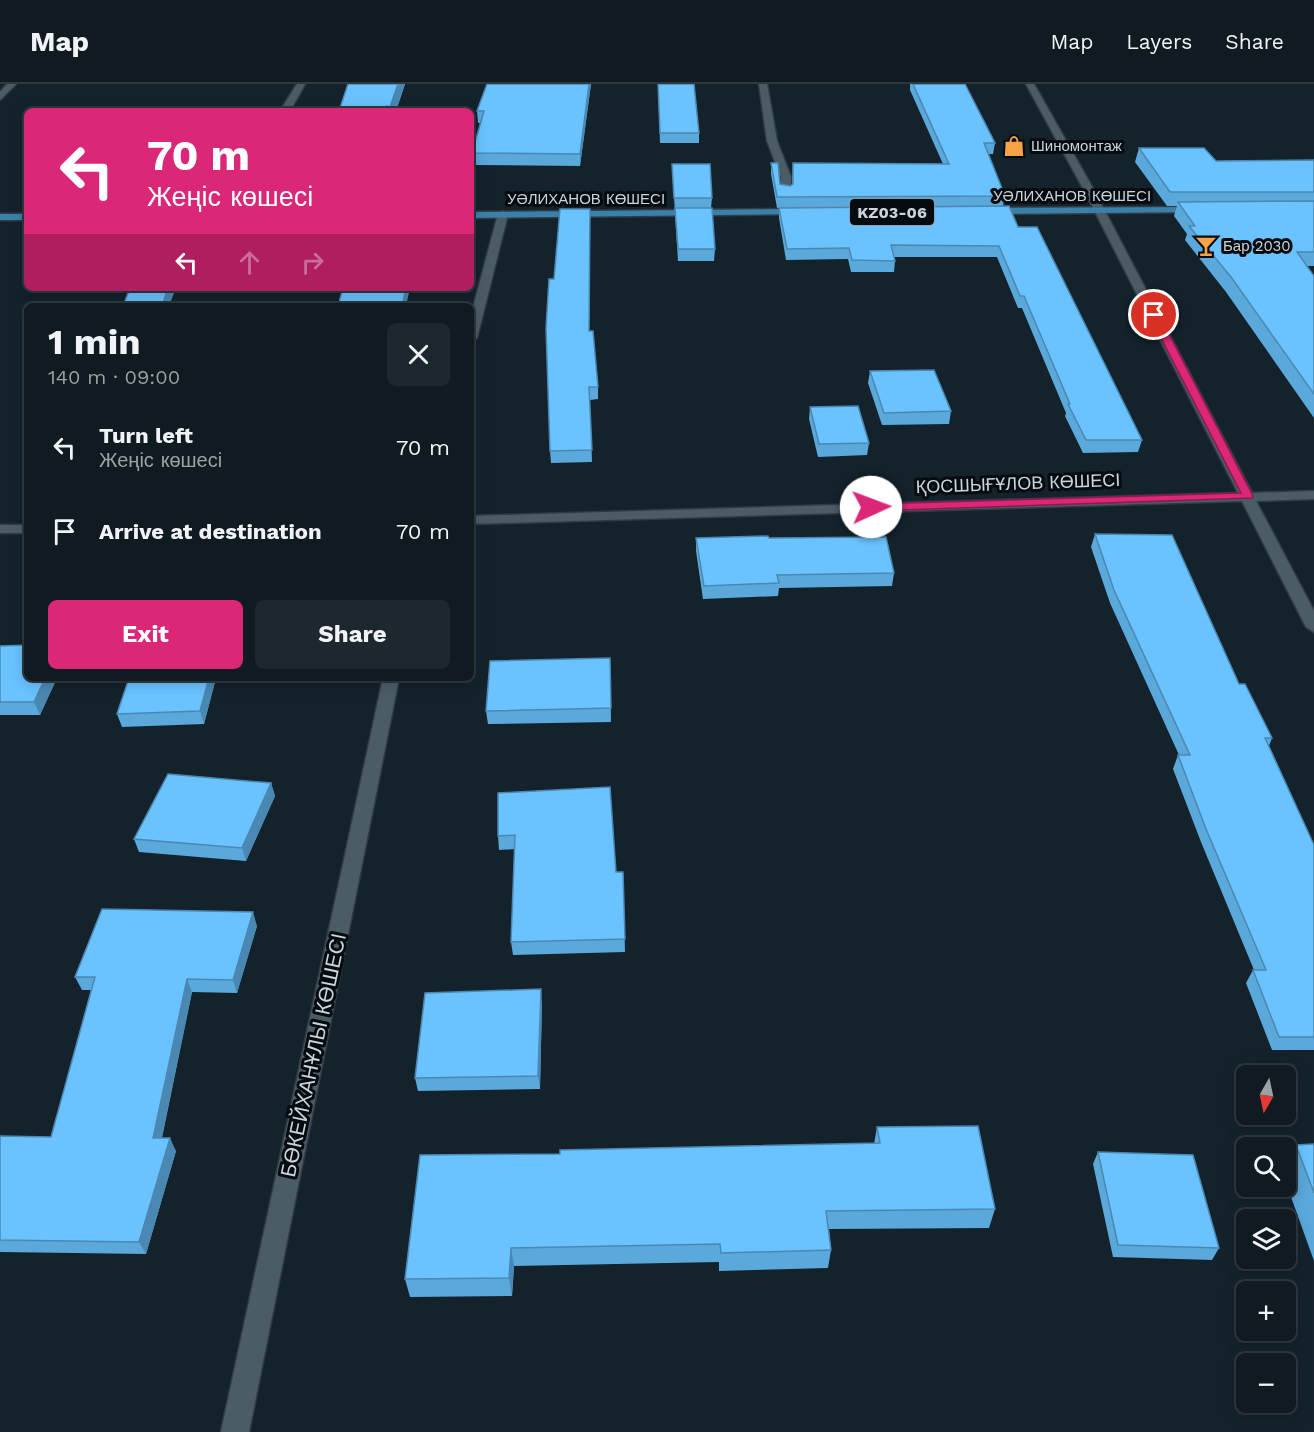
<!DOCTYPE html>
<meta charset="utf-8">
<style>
:root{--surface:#0f1a21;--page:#1d272e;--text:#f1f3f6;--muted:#9ba1a5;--line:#2f383f;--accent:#db2777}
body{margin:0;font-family:"Work Sans",sans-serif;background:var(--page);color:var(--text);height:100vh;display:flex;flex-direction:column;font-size:22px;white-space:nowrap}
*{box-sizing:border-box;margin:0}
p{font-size:20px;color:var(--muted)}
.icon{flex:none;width:33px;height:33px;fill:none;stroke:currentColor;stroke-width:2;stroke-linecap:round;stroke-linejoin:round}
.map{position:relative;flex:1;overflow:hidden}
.panel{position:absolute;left:24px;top:219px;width:450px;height:378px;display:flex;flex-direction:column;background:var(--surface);border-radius:9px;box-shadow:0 3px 15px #0003,0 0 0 2px var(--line)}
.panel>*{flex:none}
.banner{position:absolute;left:24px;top:24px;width:450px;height:183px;border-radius:9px;box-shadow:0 3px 15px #0003,0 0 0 2px var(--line);background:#db2777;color:#fff;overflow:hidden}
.needle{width:39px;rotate:189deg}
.tools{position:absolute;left:1236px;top:981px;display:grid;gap:12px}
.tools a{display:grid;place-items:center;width:60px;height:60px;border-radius:9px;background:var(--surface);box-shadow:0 3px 15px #0003,0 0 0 2px var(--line);font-size:30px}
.pin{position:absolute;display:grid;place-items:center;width:51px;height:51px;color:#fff;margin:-26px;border:3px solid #fff;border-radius:50%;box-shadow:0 2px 6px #0007}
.me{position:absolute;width:66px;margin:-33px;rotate:88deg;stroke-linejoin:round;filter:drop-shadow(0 0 4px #0008)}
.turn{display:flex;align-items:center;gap:21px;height:126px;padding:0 24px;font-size:27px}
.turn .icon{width:78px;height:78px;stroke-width:2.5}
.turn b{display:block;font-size:42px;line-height:51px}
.lanes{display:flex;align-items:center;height:57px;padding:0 24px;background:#0003;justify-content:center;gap:30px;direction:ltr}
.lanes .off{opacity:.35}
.round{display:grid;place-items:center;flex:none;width:63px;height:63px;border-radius:9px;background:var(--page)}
.overview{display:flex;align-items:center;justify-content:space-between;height:102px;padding:0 24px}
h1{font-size:36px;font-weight:700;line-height:45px}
.action{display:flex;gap:12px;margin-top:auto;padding:12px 24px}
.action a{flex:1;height:69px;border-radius:9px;background:var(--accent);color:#fff;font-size:24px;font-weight:700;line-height:69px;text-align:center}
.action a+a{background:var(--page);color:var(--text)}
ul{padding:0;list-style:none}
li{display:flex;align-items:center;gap:18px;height:84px;padding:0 24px}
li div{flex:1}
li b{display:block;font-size:22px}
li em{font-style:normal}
header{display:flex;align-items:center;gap:36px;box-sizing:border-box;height:84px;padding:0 30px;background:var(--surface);border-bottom:2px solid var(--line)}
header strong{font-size:28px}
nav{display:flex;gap:33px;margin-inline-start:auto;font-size:21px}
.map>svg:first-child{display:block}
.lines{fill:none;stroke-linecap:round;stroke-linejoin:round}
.minor-casing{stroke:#323b44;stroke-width:3}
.major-casing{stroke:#323b44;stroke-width:3}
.minor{fill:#4c5c67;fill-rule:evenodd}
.major{fill:#3981ab;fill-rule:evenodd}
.wall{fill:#5ba8db}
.shaded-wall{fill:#4a88b2}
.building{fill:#6ac3ff;stroke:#4a88b2;stroke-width:1.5}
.route{fill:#db2777;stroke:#8e194d;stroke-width:1.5}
.labels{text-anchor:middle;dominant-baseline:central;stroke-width:6;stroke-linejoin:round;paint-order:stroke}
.far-poi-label{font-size:15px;fill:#cbd4db;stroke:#060b0f;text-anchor:start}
.far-street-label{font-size:15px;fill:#cbd4db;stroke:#060b0f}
.shield{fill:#060b0f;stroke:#90989e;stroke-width:1.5}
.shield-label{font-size:16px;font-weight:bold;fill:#cbd4db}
.street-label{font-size:18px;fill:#cbd4db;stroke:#060b0f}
.near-street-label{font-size:21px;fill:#cbd4db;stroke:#060b0f}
</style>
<header>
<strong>Map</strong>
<nav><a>Map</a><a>Layers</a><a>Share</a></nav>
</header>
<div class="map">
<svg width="1314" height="1348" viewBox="0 0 1314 1348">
<rect width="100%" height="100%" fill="#14222c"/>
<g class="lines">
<defs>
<path id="minor" d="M 7,0 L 16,0 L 0,16 L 0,8 Z
M 297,0 L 305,0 L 290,27 L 280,27 Z
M 759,0 L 767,0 L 777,57 L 791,93 L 790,111 L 781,109 L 781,93 L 767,57 Z
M 1026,0 L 1034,0 L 1095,108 L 1252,409 L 1314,407 L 1314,415 L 1256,417 L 1314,527 L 1314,548 L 1306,543 L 1242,417 L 471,440 L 471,432 L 1238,409 L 1085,108 Z
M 503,127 L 508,130 L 477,254 L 471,258 L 471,231 L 498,130 Z
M 0,441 L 27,441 L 27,449 L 0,449 Z
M 383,594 L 399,594 L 249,1348 L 221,1348 Z"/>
<path id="major" d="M 1198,123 L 1203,126 L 1202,128 L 989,130 L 984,127 L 989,124 Z
M 802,125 L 807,128 L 806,130 L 471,134 L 471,128 Z
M 0,130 L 27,130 L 27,136 L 0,136 Z"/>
</defs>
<use href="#minor" class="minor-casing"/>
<use href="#major" class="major-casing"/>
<use href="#minor" class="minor"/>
<use href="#major" class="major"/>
</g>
<path class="wall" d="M 348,0 L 405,0 L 396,27 L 339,27 Z
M 487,0 L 591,0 L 580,82 L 473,81 L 472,69 L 480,39 L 478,39 L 477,27 Z
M 658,0 L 699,49 L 699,59 L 660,59 Z
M 910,0 L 965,0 L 995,59 L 993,70 L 988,70 L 1005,112 L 1003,122 L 1018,143 L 1142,356 L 1138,368 L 1083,369 L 1065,332 L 1066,329 L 1022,224 L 1018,224 L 997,173 L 894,173 L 895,177 L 894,188 L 851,188 L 848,175 L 786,176 L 779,134 L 779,124 L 777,124 L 771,90 L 771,79 L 780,100 L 790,102 L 792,101 L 793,79 L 943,80 L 910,6 Z
M 1139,64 L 1216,77 L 1314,76 L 1314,182 L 1307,182 L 1314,192 L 1314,334 L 1226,208 L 1185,156 L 1187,150 L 1174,132 L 1177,122 L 1167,122 L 1135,78 Z
M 672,80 L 712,114 L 711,124 L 715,165 L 714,177 L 678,177 Z
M 590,125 L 589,247 L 598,303 L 598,315 L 590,316 L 592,378 L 551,379 L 550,367 L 554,195 Z
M 870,287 L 951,327 L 949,340 L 882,341 L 868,299 Z
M 810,323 L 869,359 L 867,371 L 818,373 L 809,335 Z
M 1095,450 L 1239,600 L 1272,654 L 1269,662 L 1314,761 L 1314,966 L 1272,966 L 1246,899 L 1253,886 L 1254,886 L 1201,758 L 1173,685 L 1178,671 L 1179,671 L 1110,519 L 1091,463 Z
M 696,454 L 769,454 L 894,489 L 892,502 L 779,504 L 778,512 L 703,515 L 696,467 Z
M 0,562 L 27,594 L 57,594 L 40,631 L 0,631 Z
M 610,574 L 611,638 L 488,640 L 486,627 Z
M 129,594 L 216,594 L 204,640 L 122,643 L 117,630 Z
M 271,699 L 275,712 L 246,777 L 139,768 L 134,755 Z
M 498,709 L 616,788 L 623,788 L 625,868 L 513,871 L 511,858 L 515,765 L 499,766 L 498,752 Z
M 257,842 L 237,909 L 192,908 L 162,1054 L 176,1067 L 146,1170 L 0,1168 L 0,1052 L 51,1053 L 91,906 L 82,906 L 75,893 Z
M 542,919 L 540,1005 L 418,1007 L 415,994 Z
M 877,1043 L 995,1125 L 989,1144 L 829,1145 L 831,1166 L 828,1184 L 719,1187 L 719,1178 L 514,1182 L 512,1212 L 410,1213 L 405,1195 L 560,1070 L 874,1060 Z
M 1314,1060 L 1314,1177 L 1286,1099 L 1286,1077 L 1296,1061 Z
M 1098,1068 L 1219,1164 L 1212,1176 L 1113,1173 L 1093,1080 Z"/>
<path class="shaded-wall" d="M 398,0 L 405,0 L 396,27 L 391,27 L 390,23 Z
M 589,0 L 591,0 L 580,82 L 580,70 Z
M 168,204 L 176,204 L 169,222 L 162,222 Z
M 406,204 L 410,204 L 406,222 L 402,222 Z
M 45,594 L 57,594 L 40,631 L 34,618 Z
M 209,594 L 216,594 L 204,640 L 200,627 Z
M 271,699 L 275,712 L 246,777 L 242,764 Z
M 253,828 L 257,842 L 237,909 L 233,896 Z
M 187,895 L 192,908 L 159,1067 L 153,1054 Z
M 541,905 L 542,919 L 540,1005 L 538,992 Z
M 170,1054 L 176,1067 L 146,1170 L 139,1158 Z
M 511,1164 L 514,1182 L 512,1212 L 509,1194 Z"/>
<path class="building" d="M 348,0 L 398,0 L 390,23 L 386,22 L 385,27 L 339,27 Z
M 487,0 L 589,0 L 580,70 L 472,69 L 484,27 L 477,27 Z
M 658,0 L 694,0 L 699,49 L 660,49 Z
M 913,0 L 965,0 L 995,59 L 984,59 L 1005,112 L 777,113 L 771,79 L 778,79 L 780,100 L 790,102 L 793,100 L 793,79 L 949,80 Z
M 1139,64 L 1204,64 L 1216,77 L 1314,76 L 1314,108 L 1170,108 Z
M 672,80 L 710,80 L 712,114 L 674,114 Z
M 1314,117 L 1314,168 L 1297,168 L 1314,192 L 1314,310 L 1231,193 L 1189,142 L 1195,142 L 1178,118 Z
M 1009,122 L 1018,143 L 1037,143 L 1142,356 L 1086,356 L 1068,320 L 1070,320 L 1024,212 L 1020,212 L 999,162 L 891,161 L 895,177 L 852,176 L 849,164 L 787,165 L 779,124 Z
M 675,124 L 712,124 L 715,165 L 678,165 Z
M 560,125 L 590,125 L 589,247 L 593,247 L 598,303 L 589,303 L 592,366 L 550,367 L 546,244 L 549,195 L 554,195 Z
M 130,204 L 168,204 L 162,222 L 123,222 Z
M 343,204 L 406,204 L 402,222 L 338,222 Z
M 934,286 L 951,327 L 884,329 L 870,287 Z
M 858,322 L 869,359 L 819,360 L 810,323 Z
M 1095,450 L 1172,451 L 1239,600 L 1245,600 L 1272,654 L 1265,654 L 1314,761 L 1314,953 L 1279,953 L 1253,886 L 1266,886 L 1206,745 L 1178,671 L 1190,671 L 1114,506 Z
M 768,452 L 769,454 L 886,453 L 894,489 L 777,491 L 779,499 L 704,502 L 696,454 Z
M 27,561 L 27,594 L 45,594 L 34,618 L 0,618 L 0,562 Z
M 610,574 L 611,624 L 486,627 L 490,577 Z
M 129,594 L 209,594 L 200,627 L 117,630 Z
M 168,690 L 271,699 L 242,764 L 134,755 Z
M 610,703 L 616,788 L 623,788 L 625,855 L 511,858 L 515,751 L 498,752 L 498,709 Z
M 102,825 L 253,828 L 233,896 L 187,895 L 153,1054 L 170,1054 L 139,1158 L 0,1156 L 0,1052 L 51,1053 L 95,893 L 75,893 Z
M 541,905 L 538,992 L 415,994 L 425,909 Z
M 978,1042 L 995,1125 L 826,1127 L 831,1166 L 721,1169 L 720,1160 L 511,1164 L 509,1194 L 405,1195 L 420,1071 L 560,1070 L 560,1066 L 880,1059 L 877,1043 Z
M 1314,1060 L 1314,1109 L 1296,1061 Z
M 1098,1068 L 1193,1071 L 1219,1164 L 1118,1161 Z"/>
<path class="route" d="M 1151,230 L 1159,231 L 1253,412 L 1252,414 L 871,427 L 866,423 L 871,420 L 1241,409 L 1149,231 Z"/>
<defs>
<symbol id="shop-bare" viewBox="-9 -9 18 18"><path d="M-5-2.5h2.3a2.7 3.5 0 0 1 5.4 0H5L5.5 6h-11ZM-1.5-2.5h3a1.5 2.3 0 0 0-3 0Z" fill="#f7a149" stroke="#060b0f" stroke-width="2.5" paint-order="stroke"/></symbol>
<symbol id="bar-bare" viewBox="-9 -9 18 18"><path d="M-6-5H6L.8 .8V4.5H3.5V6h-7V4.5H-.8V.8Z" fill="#f7a149" stroke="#060b0f" stroke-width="2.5" paint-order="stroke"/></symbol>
</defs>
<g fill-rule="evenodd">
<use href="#shop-bare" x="999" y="47" width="30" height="30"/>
<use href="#bar-bare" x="1191" y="147" width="30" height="30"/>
</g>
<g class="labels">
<g class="far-poi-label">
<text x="1031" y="62">Шиномонтаж</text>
<text x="1223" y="162">Бар 2030</text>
</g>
<g class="far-street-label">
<text x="1072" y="112">УӘЛИХАНОВ КӨШЕСІ</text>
<text x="586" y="115">УӘЛИХАНОВ КӨШЕСІ</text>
</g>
<rect class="shield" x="850" y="115" width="84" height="26" rx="4.5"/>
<g class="shield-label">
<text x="892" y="128">KZ03-06</text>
</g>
<g class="street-label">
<text transform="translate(1018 399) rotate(-2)">ҚОСШЫҒҰЛОВ КӨШЕСІ</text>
</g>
<g class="near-street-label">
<text transform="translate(313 971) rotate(-78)">БӨКЕЙХАНҰЛЫ КӨШЕСІ</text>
</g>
</g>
</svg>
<div class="tools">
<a><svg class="needle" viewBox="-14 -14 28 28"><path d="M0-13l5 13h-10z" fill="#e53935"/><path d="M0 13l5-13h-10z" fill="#9ba1a5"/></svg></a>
<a><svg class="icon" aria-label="search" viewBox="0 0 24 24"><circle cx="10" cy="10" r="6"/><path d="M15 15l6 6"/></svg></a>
<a><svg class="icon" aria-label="layers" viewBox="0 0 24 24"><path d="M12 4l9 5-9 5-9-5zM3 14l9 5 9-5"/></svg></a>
<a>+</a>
<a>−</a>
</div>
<div class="pin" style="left:1154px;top:231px;background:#d93025"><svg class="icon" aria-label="arrive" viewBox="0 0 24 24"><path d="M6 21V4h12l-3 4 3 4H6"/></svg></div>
<svg class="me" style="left:871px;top:423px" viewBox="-20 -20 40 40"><circle r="19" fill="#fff"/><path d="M0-13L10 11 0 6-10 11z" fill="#db2777"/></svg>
<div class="banner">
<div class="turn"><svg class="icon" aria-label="left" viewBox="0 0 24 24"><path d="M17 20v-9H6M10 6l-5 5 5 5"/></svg><div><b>70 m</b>Жеңіс көшесі</div></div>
<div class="lanes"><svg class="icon" aria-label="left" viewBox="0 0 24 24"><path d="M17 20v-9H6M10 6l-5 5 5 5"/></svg><svg class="icon off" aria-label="ahead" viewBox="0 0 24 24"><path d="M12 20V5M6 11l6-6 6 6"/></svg><svg class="icon off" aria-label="right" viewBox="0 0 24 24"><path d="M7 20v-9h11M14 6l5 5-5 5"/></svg></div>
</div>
<section class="panel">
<div class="overview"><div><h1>1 min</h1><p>140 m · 09:00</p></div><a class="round"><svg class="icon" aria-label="close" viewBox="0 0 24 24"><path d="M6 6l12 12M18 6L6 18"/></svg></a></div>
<ul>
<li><svg class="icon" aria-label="left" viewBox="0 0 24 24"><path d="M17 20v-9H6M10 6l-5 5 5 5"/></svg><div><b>Turn left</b><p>Жеңіс көшесі</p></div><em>70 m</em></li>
<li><svg class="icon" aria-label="arrive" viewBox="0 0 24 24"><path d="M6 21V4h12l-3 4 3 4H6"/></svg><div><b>Arrive at destination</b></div><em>70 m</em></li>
</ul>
<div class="action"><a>Exit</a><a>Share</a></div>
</section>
</div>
